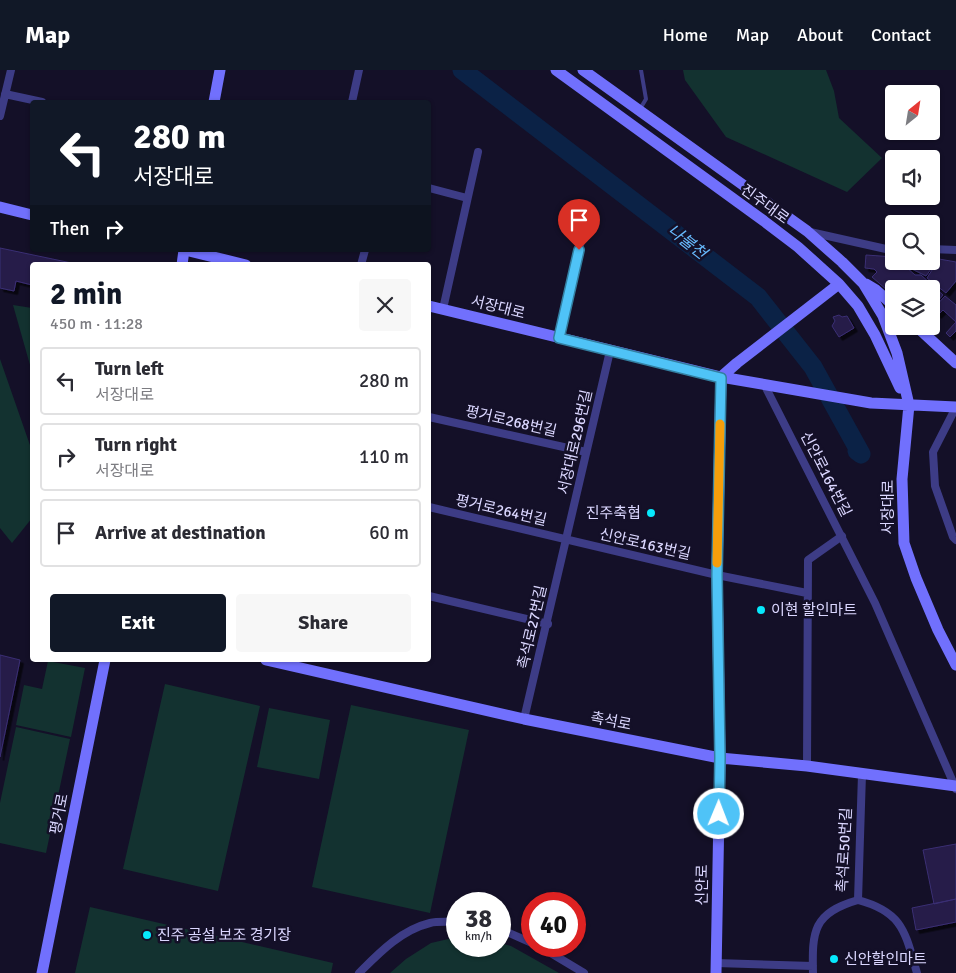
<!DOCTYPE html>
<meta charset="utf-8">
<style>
:root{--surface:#fff;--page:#f7f7f7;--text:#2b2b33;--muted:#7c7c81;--line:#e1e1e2;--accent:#111827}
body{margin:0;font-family:Signika,"Noto Sans KR",sans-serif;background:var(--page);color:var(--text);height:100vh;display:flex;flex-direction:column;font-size:19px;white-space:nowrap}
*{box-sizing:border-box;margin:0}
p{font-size:16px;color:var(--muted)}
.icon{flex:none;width:28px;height:28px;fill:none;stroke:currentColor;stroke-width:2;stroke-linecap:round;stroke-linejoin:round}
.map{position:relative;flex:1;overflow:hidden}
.side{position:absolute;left:30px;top:192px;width:401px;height:400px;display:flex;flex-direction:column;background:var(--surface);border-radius:5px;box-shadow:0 1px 4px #0004}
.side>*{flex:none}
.banner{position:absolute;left:30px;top:30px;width:401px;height:152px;border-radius:5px;box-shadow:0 1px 4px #0004;background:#111827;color:#fff;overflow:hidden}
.needle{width:32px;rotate:30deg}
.tools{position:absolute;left:885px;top:15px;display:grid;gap:10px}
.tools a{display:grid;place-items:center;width:55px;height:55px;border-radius:5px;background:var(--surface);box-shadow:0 1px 4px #0004;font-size:25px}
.speed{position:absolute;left:446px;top:822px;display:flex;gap:10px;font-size:25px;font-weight:700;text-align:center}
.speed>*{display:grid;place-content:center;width:65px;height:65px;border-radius:50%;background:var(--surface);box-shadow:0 1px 4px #0004;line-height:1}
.speed small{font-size:12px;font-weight:400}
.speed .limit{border:8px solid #d22;background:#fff;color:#111}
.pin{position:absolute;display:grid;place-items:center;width:42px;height:42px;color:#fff;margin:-51px -21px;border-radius:50% 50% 50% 0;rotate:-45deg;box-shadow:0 0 5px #0007}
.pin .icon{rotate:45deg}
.me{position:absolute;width:55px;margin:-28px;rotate:1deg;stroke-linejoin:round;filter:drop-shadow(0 0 4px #0008)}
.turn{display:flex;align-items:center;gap:18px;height:105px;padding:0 20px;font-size:22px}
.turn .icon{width:65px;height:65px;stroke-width:2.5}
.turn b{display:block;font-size:35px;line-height:42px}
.then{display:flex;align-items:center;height:48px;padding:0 20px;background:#0003;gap:10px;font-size:19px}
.round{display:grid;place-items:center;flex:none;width:52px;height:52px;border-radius:5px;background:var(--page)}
.head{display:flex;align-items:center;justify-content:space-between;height:85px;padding:0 20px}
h1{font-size:30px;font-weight:800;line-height:38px;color:var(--accent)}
.action{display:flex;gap:10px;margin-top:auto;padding:10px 20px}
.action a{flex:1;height:58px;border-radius:5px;background:var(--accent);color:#fff;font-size:20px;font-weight:800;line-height:58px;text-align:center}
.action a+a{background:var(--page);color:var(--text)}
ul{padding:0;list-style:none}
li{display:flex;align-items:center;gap:15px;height:68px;margin:0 10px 8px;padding:0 10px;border:2px solid var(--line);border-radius:5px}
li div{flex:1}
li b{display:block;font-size:19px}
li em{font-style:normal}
header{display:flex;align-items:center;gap:30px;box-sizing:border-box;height:70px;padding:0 25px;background:var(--accent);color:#fff}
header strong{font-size:24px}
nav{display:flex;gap:28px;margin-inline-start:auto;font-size:18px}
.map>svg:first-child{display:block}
.green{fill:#133230}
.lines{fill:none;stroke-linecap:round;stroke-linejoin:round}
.river{stroke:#0b2246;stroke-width:19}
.building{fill:#251c49;stroke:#3b2f74;filter:url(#shadow)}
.lane{stroke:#3d3c86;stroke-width:4}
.street{stroke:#3d3c86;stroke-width:8}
.secondary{stroke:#7170fd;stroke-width:11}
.route-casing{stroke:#337fa1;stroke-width:12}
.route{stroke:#4fc3f7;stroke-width:9}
.slow{stroke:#f59e0b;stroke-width:9}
.poi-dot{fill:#06e8fc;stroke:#141028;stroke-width:2}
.labels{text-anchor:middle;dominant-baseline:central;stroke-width:5;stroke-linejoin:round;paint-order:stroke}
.street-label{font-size:15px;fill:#dbd7ff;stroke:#141028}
.poi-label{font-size:15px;fill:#dbd7ff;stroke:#141028;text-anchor:start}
.water-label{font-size:16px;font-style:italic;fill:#67bafd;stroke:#141028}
</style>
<header>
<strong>Map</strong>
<nav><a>Home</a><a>Map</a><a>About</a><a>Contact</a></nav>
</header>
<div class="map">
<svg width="956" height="903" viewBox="0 0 956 903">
<defs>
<filter id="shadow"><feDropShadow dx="3.5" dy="3.5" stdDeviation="0" flood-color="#0009"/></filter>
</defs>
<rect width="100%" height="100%" fill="#141028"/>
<path class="green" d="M 683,0 L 826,0 L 834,21 L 839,48 L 882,88 L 847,122 L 726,67 L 685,10 Z
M 13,235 L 32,238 L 32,302 Z
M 0,289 L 32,381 L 32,448 L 12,473 L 0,458 Z
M 48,591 L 85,598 L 71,667 L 16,655 L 24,615 L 42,619 Z
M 165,614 L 260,636 L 218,821 L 123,799 Z
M 351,635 L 469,660 L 430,843 L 312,817 Z
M 269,638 L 330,650 L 319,709 L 257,697 Z
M 16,657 L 70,669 L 46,783 L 0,773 L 0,733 Z
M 90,837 L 333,893 L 331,903 L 75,903 Z
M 457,867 L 458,876 L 500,876 L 500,873 L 511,876 L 559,903 L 390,903 L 406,889 L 431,873 Z"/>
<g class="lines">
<path class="river" d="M 462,0 L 758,227 L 813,297 L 861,384 L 857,381"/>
</g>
<path class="building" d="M 0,178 L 81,195 L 32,195 L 32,215 L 16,211 L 14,221 L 0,218 Z
M 866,185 L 894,187 L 894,191 L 906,191 L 906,197 L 915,205 L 921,205 L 943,225 L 931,239 L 931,219 L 894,219 L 894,226 L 872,207 L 877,202 L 874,199 L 865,198 Z
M 931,189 L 936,192 L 926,206 L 908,197 L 912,191 L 931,191 Z
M 939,189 L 956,192 L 956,211 L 946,223 L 927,208 Z
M 945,226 L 956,235 L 956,261 L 950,267 L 946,263 L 956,252 L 943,240 L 938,245 L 932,240 Z
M 839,245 L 842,247 L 847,246 L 854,258 L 839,267 L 832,256 L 835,251 L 833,247 Z
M 0,585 L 20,590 L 0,687 Z
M 956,774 L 956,829 L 934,834 L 923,780 Z
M 956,829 L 956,852 L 916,860 L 912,838 Z"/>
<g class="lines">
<path class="lane" d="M 640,39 L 646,29 L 641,0"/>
<path class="street" d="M 5,24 L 42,32
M 352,32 L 359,0
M 0,46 L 11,0
M 429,118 L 467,128
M 810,162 L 886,179 L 894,179
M 931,179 L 956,180
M 361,195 L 365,180
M 443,239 L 478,82
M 559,268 L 583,162
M 765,316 L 875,533 L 956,719
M 956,337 L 933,382 L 935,416 L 953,467 L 956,470
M 429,347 L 586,382
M 429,437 L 717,505 L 807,523
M 429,526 L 548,554
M 524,649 L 610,281
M 807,696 L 808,490 L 842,466
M 858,830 L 862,704
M 858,830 C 903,842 905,862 917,903
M 500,859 L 532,873
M 539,876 L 584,903
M 716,893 L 813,896
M 359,903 C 379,883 401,860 430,853 C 438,851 449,852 458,852
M 813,903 C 812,861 813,843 858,830"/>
<path class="secondary" d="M 556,0 L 764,151 L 798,177 L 839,214 L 858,236 L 875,265 L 900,318
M 583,0 L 807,161 L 842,192 L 863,213 L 883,246 L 897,283 L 909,335 L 902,409 L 904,473 L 916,508 L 938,560 L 956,595
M 214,32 L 220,0
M 0,137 L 32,145
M 185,180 L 246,195
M 182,195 L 184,180
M 866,214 L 876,220 L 894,236
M 429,236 L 721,307 L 871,333 L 956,337
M 916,256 L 956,293
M 266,590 L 524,649 L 720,688 L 807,696 L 956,716
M 42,903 L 105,590
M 716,903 L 720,688 L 717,505 L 721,307 L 737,293 L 839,214"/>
</g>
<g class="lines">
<defs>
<path id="route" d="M 579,180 L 559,268 L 721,308 L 717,505 L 720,688 L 719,744"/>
</defs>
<use href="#route" class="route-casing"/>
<use href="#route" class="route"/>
<path class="slow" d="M 717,493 L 720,354"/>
</g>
<g class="poi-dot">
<circle cx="651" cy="443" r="5"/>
<circle cx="761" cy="540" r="5"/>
<circle cx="147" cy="865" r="5"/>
<circle cx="834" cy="889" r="5"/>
</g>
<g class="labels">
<g class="street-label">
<text transform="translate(765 134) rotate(36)">진주대로</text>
<text transform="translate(498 237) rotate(14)">서장대로</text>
<text transform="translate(511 351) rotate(13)">평거로268번길</text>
<text transform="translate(575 372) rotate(-77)">서장대로296번길</text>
<text transform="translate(826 404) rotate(63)">신안로164번길</text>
<text transform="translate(888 437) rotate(-90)">서장대로</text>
<text transform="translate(501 440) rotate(13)">평거로264번길</text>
<text transform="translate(645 474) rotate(13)">신안로163번길</text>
<text transform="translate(532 557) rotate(-77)">촉석로27번길</text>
<text transform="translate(611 651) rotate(11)">촉석로</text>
<text transform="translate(59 744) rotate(-79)">평거로</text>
<text transform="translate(844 780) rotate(-87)">촉석로50번길</text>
<text transform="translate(702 815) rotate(-89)">신안로</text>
</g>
<g class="poi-label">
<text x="641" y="443" text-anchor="end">진주축협</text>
<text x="771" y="540">이현 할인마트</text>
<text x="157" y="865">진주 공설 보조 경기장</text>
<text x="844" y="889">신안할인마트</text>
</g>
<g class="water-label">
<text transform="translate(687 172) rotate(38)">나불천</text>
</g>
</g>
</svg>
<div class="tools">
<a><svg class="needle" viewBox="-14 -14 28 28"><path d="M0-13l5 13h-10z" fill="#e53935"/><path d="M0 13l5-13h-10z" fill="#7c7c81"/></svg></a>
<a><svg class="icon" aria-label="sound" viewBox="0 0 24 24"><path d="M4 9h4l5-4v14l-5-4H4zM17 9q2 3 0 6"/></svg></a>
<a><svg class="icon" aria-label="search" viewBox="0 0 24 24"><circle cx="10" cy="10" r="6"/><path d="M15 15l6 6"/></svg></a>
<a><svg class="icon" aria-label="layers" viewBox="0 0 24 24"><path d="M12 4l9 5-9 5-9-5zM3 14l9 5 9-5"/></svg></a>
</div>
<div class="speed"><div>38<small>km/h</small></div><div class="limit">40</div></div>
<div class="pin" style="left:579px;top:180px;background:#d93025"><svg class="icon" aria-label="arrive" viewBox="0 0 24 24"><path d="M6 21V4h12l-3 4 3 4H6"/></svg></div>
<svg class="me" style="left:719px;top:744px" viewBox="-20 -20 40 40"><circle r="17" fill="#4fc3f7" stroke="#fff" stroke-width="3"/><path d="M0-11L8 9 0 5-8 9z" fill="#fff"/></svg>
<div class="banner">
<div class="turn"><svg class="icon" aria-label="left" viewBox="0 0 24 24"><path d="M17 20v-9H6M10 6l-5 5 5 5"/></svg><div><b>280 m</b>서장대로</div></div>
<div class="then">Then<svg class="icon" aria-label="right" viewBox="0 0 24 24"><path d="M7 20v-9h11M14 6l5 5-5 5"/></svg></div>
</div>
<section class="side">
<div class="head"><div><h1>2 min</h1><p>450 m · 11:28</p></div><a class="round"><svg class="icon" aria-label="close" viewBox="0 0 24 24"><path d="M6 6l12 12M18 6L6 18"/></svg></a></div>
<ul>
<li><svg class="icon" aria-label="left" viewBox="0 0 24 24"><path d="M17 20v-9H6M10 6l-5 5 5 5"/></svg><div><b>Turn left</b><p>서장대로</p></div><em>280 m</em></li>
<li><svg class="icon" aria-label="right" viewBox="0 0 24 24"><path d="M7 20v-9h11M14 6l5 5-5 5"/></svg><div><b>Turn right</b><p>서장대로</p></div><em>110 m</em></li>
<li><svg class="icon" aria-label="arrive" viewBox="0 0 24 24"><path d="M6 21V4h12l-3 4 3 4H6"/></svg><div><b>Arrive at destination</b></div><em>60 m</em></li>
</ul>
<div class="action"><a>Exit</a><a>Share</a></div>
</section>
</div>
